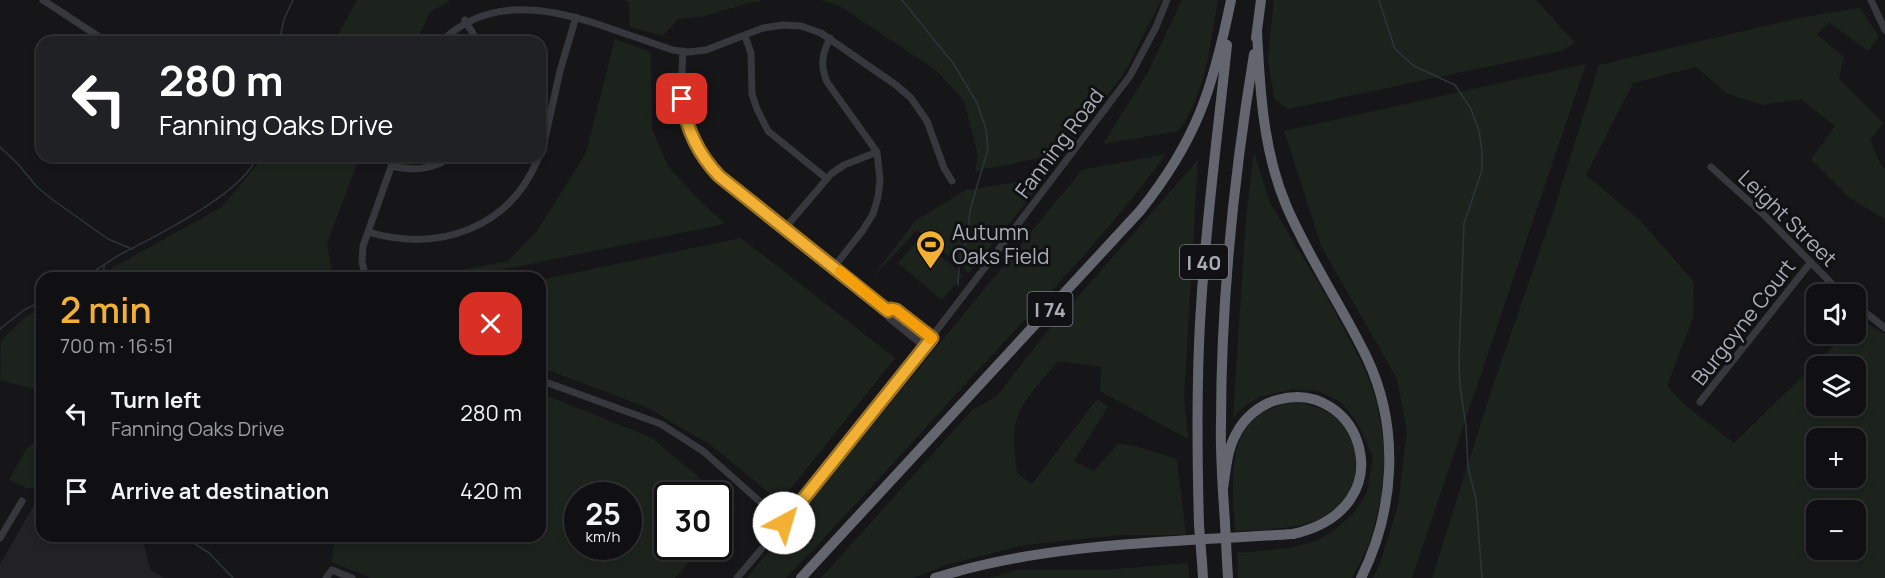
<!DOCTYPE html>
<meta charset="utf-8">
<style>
:root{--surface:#101012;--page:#19191b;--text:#f1f3f6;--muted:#9c9d9f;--line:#303032;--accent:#f2b134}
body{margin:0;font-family:Manrope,sans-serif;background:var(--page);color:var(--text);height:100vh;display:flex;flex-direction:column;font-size:22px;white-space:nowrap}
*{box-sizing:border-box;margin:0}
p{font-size:20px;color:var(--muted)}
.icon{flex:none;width:33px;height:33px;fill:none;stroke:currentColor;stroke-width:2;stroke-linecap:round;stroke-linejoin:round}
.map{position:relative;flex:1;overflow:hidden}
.drawer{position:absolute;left:36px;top:272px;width:510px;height:270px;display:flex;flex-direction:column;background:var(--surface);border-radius:18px;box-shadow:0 3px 9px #0003,0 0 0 2px var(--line)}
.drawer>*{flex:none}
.top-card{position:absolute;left:36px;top:36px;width:510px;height:126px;border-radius:18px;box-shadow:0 3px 9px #0003,0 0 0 2px var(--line);background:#202124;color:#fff;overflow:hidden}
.fabs{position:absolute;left:1806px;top:284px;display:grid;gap:12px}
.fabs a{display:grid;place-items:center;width:60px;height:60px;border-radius:12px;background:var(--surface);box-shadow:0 3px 9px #0003,0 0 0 2px var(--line);font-size:30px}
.speed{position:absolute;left:564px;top:482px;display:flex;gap:12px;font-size:30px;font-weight:700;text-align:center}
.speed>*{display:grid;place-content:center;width:78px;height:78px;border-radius:50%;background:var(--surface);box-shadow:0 3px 9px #0003,0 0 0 2px var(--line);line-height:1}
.speed small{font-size:15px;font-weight:400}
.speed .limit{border:3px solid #111;border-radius:9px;background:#fff;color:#111}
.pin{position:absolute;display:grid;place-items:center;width:51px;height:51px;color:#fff;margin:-26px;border-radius:12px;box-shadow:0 3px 9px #0006}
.me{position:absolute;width:66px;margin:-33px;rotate:39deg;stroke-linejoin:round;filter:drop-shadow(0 0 4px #0008)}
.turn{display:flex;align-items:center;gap:21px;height:126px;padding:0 24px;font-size:27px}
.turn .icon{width:78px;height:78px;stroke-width:2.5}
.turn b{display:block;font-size:42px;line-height:51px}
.round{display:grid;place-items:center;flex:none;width:63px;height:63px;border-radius:18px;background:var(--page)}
.headline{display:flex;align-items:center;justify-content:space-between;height:102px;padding:0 24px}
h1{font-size:36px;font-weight:600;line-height:45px;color:var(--accent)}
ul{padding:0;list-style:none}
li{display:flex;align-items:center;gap:18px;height:78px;padding:0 24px}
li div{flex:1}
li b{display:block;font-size:22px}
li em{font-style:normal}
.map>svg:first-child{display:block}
.built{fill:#222225}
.green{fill:#1c231d;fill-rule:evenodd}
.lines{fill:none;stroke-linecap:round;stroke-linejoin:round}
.stream{stroke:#2c353c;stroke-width:1.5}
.minor{stroke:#37383d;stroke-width:7}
.highway{stroke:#63666e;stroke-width:10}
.highway-bridge{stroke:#63666e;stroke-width:10}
.route-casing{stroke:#9d7322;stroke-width:15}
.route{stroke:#f2b134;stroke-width:10}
.slow{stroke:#f59e0b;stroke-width:10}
.labels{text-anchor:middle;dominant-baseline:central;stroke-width:6;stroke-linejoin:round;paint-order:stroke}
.shield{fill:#111113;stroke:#7b7e86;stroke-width:1.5}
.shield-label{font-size:20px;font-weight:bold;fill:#a8adb8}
.street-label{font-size:21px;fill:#a8adb8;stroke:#111113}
.poi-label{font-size:21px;fill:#a8adb8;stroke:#111113;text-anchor:start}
</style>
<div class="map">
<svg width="1885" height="578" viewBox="0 0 1885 578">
<rect width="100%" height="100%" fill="#161618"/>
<path class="built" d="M 41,493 L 42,536 L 142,536 L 150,569 L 164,578 L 0,578 L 0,564 Z"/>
<path class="green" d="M 357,0 L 451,0 L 430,12 L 416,42 L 334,42 Z
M 622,0 L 766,0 L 748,3 L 706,16 L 678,19 L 663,36 L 630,27 L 629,2 Z
M 819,0 L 1161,0 L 1126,70 L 1065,153 L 975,171 L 978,156 L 964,101 L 936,70 L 840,6 Z
M 1182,0 L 1218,0 C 1209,49 1207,89 1179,131 L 1103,144 L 1148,72 Z
M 1274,0 L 1536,0 L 1575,43 L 1561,51 L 1288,109 L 1274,98 L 1268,59 Z
M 1860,8 L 1879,37 L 1868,51 L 1829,22 L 1817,34 L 1844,57 L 1839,79 L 1883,123 L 1870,140 L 1882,167 L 1885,169 L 1885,219 L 1850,198 L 1811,159 L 1835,126 L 1801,99 L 1763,105 L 1728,94 L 1696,67 L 1633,83 L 1586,175 L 1640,220 L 1694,282 L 1693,318 L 1667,386 L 1686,406 L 1734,443 L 1847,333 L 1856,333 L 1856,325 L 1861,320 L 1885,335 L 1885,578 L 1432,578 L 1492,388 L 1553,213 L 1599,65 L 1804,17 ZM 1816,366 L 1856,366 L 1856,405 L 1816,405 ZM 1816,438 L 1856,438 L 1856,477 L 1816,477 ZM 1816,510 L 1856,510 L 1856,549 L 1816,549 Z
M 615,39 L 651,52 L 652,129 L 668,166 L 695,196 L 725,224 L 466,277 L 427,277 L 508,261 L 537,231 L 586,153 Z
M 1586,64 L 1412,578 L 1373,578 L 1379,566 L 1398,506 L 1407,431 L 1397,379 L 1322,248 L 1284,131 Z
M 1254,152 L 1270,203 L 1327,297 L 1365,369 L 1377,402 L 1385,451 L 1381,500 L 1369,545 L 1352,578 L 1238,578 L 1237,553 L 1289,548 L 1317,541 L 1334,530 L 1353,514 L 1367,492 L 1373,457 L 1357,422 L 1341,402 L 1318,391 L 1293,389 L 1259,397 L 1245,406 L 1233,418 L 1246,219 Z
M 1166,154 C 1114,226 1053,289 993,354 C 924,429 856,505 786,578 L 747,578 L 1082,170 Z
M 264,156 L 360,156 L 327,243 L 333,277 L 96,277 L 222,207 Z
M 1198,160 L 1184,396 L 1188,439 L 1100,391 L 1101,367 L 1058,361 C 1045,377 1029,393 1020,411 C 1011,427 1015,455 1017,473 L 1032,484 L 1097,399 L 1108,407 L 1074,461 L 1094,471 L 1118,444 L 1135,446 L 1177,459 L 1186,535 L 1121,535 L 1024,545 L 949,564 L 913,578 L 821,578 L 972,410 L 997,396 L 1046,333 Z
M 1046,178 L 969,273 L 917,230 L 871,279 L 915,221 L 966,190 Z
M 741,238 L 895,358 L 780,502 L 711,445 L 646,407 L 540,367 L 540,280 Z
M 919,239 L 963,275 L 942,300 L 898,263 Z
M 42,308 L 42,391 L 0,380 L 1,341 L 25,317 Z
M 540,393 L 652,438 L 736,508 L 719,528 L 718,495 L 668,495 L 668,546 L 703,546 L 675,578 L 371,578 L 332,562 L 335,536 L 540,536 ZM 578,495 L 628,495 L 628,546 L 578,546 Z
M 1297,402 C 1314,406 1330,410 1342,424 C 1366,449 1358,494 1330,514 C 1306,530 1264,529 1235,531 C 1233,492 1224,426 1270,409 C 1278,405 1288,404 1297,402 Z
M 42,436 L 42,489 L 27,488 L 9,480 L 26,449 Z
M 1188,563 L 1189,578 L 989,578 L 1015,570 L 1104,570 Z"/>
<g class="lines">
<path class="stream" d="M 902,0 L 953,63 L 977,103 L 986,129 L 988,149 L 970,210 L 968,233 L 959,265 L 958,285
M 1379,0 L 1395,49 L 1414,66 L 1455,85 L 1471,109 L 1479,131 L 1482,151 L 1482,170 L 1464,223 L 1459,361 L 1460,386 L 1466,426 L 1468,467 L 1476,499 L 1482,578
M 279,42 L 284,19 L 293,0
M 0,147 L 18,164 L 37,187 L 53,200 L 108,239 L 132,249
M 104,266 L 104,278
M 83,278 C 97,270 110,260 123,253 C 158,235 245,192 257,156
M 0,329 L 24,310 L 42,301
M 183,536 L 209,553 L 233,578"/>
<path class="minor" d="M 43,0 L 107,42
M 1871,0 L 1885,30
M 465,20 L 478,42
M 745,36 L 751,53 L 752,94 L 757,109 L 768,131 L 826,178
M 830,38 C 822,54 820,65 827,82 L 877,152 L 880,180 L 878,197 L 873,214 L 863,230 L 834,267
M 441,42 C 483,0 538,5 594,23 C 620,32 647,41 673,50 L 688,52 L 706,50 L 763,28 L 783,25 L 801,26 L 821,33 L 896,85 L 911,98 L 927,121 L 944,168 L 952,181
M 683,51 C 679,105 685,144 726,182 L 888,311 L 889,318 L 925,347
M 540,153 L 544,143 L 560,71 L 576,17
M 391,166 C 414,171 433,170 453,156
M 1711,167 L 1763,214 L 1842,294
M 785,228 L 831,174 L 844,165 L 877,152
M 368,232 C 440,253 511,228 539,156
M 366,278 L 362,262 L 363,246 L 395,156
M 1856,305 L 1885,328
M 888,311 L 891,309 L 896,310 L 932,338
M 540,380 L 661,424 L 703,451 L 784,523
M 1700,402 L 1811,262
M 0,538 L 22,501
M 326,578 L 332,570 L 352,578
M 737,578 C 875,416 1002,245 1130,76 L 1156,27 L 1167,0"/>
<path class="highway" d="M 1257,31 C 1260,91 1263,150 1286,205 C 1309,259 1342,306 1367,358 C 1400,428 1395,510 1361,578
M 1256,38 L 1261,0
M 1225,523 C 1223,490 1220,456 1221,423 C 1221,300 1234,175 1254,54
M 1199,525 C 1197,453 1196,380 1201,307 C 1206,220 1218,132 1227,45
M 1227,561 L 1228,578
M 1202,562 L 1203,578
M 801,578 L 1140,211 C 1197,140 1213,88 1231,0
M 935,578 C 1046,542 1177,542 1293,534 C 1408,508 1360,376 1277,400 C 1259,405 1244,418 1236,434 C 1227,450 1226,470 1223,488"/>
<path class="highway-bridge" d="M 1225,523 L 1227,561
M 1199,525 L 1202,562"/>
</g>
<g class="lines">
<defs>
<path id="route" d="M 682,99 C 686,128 698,154 719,176 L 888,311 L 891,309 L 896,310 L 932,338 L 784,523"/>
</defs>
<use href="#route" class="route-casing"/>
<use href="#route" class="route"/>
<path class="slow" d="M 840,271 L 888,311 L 891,309 L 896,310 L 932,338 L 930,339"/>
</g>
<defs>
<symbol id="stadium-pin" viewBox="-11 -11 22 30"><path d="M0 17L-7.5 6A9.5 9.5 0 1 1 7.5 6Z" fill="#f2b134" stroke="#111113"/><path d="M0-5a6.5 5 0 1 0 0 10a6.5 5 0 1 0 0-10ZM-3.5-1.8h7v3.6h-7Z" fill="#111"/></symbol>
</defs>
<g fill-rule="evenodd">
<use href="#stadium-pin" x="914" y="228" width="33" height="45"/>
</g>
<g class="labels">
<g class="shield">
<rect x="1180" y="245" width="48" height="34" rx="4.5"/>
<rect x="1027.5" y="292" width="45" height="34" rx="4.5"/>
</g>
<g class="shield-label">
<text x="1204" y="262">I 40</text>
<text x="1050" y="309">I 74</text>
</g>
<g class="street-label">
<text transform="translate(1059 143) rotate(-53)">Fanning Road</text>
<text transform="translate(1788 218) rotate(44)">Leight Street</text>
<text transform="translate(1743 322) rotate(-52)">Burgoyne Court</text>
</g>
<g class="poi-label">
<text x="952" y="232">Autumn<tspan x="952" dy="24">Oaks Field</tspan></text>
</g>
</g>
</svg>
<div class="fabs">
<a><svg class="icon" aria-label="sound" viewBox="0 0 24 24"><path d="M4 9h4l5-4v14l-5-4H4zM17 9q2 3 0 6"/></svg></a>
<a><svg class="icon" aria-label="layers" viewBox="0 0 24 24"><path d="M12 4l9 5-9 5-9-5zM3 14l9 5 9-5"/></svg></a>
<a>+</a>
<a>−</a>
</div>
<div class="speed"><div>25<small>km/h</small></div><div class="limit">30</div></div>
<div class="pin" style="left:682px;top:99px;background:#d93025"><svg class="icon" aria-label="arrive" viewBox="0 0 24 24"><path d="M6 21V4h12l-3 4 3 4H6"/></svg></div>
<svg class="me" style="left:784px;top:523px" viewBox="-20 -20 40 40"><circle r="19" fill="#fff"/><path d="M0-13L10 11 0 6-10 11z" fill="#f2b134"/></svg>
<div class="top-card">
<div class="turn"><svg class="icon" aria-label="left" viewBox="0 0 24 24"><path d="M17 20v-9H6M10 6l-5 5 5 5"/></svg><div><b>280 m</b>Fanning Oaks Drive</div></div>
</div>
<section class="drawer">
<div class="headline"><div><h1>2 min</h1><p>700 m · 16:51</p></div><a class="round" style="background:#d93025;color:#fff"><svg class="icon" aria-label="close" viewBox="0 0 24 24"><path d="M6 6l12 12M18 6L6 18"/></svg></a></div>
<ul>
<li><svg class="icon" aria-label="left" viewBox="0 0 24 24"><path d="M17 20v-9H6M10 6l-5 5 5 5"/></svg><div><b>Turn left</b><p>Fanning Oaks Drive</p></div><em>280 m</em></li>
<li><svg class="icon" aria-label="arrive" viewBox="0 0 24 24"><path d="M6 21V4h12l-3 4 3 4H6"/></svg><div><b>Arrive at destination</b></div><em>420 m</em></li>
</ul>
</section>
</div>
